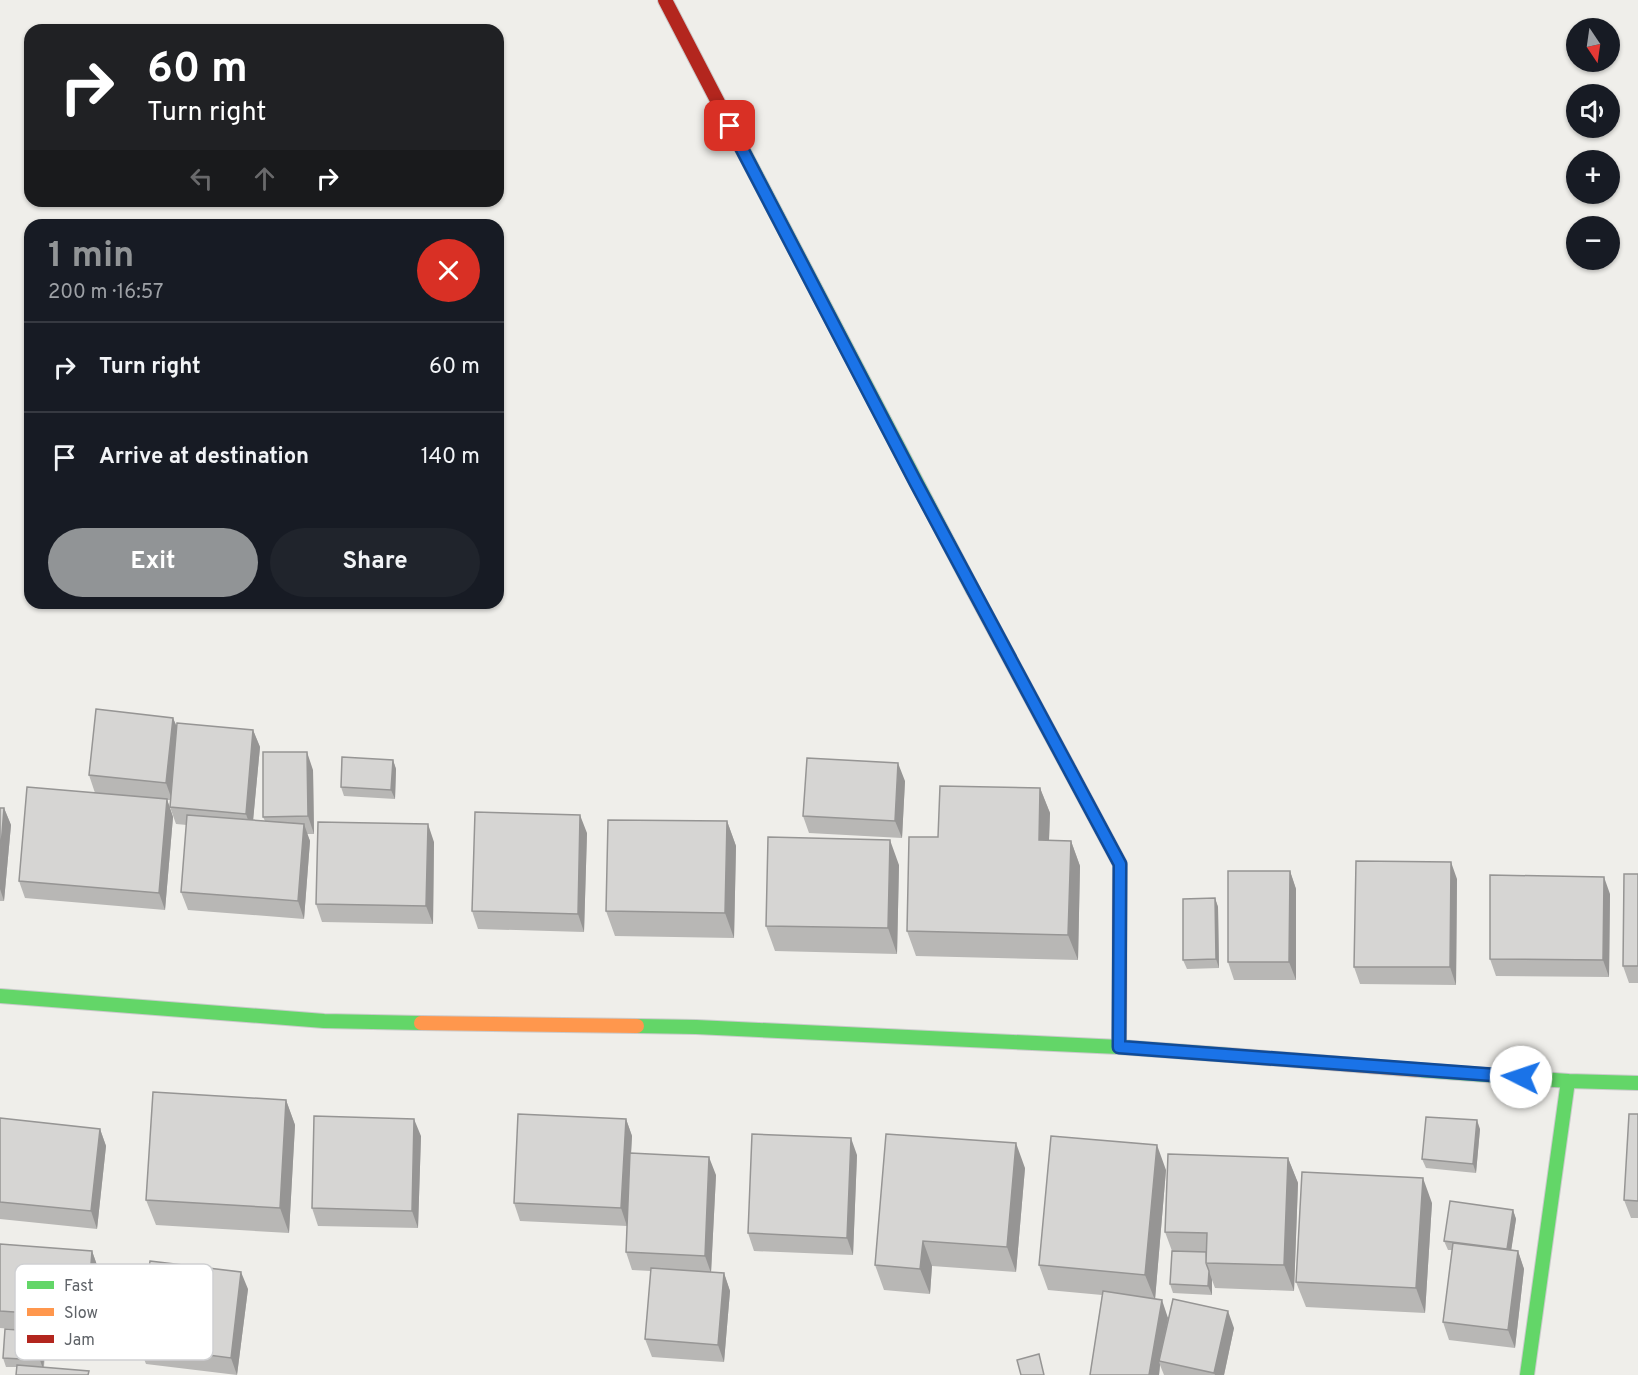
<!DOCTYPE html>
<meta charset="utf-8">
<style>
:root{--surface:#171b24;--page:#20242c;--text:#f1f3f6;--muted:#9ea1a6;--line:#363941;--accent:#919496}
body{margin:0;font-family:Overpass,sans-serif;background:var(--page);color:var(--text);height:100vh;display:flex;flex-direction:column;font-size:22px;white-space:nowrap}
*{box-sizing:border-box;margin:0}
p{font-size:20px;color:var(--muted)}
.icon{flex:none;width:33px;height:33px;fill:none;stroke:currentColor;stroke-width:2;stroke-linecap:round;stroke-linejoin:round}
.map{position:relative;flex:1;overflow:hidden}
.sheet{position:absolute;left:24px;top:219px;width:480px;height:390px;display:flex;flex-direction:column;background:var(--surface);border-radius:18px;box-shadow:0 2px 4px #0004}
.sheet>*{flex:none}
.banner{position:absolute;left:24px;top:24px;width:480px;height:183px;border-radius:18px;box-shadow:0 2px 4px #0004;background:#202124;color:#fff;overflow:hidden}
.needle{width:39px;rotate:167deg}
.buttons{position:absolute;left:1566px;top:18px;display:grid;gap:12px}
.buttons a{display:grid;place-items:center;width:54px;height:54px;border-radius:50%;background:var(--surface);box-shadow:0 2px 4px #0004;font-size:30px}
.pin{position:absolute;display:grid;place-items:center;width:51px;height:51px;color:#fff;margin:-26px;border-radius:12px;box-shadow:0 3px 9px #0006}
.me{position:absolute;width:66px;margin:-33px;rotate:274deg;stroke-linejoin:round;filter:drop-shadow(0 0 4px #0008)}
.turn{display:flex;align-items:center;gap:21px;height:126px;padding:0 24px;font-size:27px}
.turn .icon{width:78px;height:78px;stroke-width:2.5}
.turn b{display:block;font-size:42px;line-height:51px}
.lanes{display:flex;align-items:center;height:57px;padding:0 24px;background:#0003;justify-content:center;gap:30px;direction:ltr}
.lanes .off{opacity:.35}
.round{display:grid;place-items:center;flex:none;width:63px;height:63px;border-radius:32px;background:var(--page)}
.headline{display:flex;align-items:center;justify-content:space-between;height:102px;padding:0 24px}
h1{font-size:36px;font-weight:700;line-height:45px;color:var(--accent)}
.button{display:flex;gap:12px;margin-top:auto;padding:12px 24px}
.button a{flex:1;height:69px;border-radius:36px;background:var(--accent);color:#fff;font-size:24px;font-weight:700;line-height:69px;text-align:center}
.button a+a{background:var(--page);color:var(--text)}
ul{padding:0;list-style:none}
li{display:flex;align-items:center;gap:18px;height:90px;padding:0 24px;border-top:2px solid var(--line)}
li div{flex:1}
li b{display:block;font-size:22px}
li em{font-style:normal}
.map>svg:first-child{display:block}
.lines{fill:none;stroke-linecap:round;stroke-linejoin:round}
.fast-casing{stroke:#cacacb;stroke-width:16}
.slow-casing{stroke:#cacacb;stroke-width:16}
.jam-casing{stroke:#cacacb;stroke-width:16}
.fast{stroke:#63d668;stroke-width:14}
.slow{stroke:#ff974d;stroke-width:14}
.jam{stroke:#b3261e;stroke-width:14}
.wall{fill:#b8b7b5}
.shaded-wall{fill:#969594}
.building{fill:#d6d5d3;stroke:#969594;stroke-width:1.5}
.route-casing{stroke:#114b97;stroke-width:15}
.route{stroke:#1a73e8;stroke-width:10}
.key{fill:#fff;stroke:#cfd0d2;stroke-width:1.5}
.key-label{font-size:16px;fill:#5f6368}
</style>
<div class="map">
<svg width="1638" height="1375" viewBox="0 0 1638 1375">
<rect width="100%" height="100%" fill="#efeeea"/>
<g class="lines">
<defs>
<path id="fast" d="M 735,135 L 973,590
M 0,996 L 324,1021 L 421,1023
M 637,1026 L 696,1027 L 1119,1047 L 1228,1055
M 1418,1070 L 1568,1081 L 1638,1083
M 1527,1375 L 1568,1081"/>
<path id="slow" d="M 973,590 L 1067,765
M 421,1023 L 637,1026
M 1228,1055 L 1418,1070"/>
<path id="jam" d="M 665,0 L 735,135
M 1067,765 L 1120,864 L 1119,1047"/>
</defs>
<use href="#fast" class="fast-casing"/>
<use href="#slow" class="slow-casing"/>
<use href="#jam" class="jam-casing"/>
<use href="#fast" class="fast"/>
<use href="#slow" class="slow"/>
<use href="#jam" class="jam"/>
</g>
<path class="wall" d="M 173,718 L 177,727 L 253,730 L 260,747 L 253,820 L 265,821 L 263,817 L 313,770 L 314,834 L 307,834 L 310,841 L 304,919 L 188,910 L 181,892 L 187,825 L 176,824 L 170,807 L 170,800 L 167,800 L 173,817 L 165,910 L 25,898 L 19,881 L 95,793 L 89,775 Z
M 393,760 L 396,769 L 395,799 L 344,796 L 341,787 Z
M 905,781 L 902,838 L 809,833 L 803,816 Z
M 1040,788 L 1050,813 L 1049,840 L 1071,841 L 1080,866 L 1078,960 L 916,956 L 907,931 L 938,837 Z
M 0,808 L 4,808 L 11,825 L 4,901 L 0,901 Z
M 727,821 L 736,846 L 734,938 L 615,936 L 606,911 Z
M 587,833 L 584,932 L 478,929 L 472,911 Z
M 434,842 L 433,924 L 322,922 L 316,904 Z
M 899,865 L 897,954 L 775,951 L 766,926 Z
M 1290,871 L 1296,889 L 1296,980 L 1234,980 L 1228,962 Z
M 1638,874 L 1638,983 L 1629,983 L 1623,966 Z
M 1457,879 L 1456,985 L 1360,984 L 1354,967 Z
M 1610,894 L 1609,977 L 1496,976 L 1490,959 Z
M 1215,898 L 1218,907 L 1219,968 L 1187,969 L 1183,960 Z
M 286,1100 L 295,1125 L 289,1233 L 156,1225 L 146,1200 Z
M 1638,1114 L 1638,1218 L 1631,1218 L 1624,1200 Z
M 0,1118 L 100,1129 L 106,1146 L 97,1229 L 0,1219 Z
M 626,1119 L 632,1136 L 631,1153 L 716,1175 L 711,1273 L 724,1273 L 730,1291 L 724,1362 L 652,1357 L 645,1339 L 651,1271 L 632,1270 L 626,1252 L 627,1226 L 520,1221 L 514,1203 Z
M 1480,1129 L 1476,1173 L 1426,1168 L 1422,1159 Z
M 421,1136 L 418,1228 L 318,1226 L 312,1208 Z
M 857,1155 L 853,1255 L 754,1251 L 748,1233 Z
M 1288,1158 L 1298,1183 L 1294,1291 L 1215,1288 L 1212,1280 L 1212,1295 L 1173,1293 L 1170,1284 L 1172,1251 L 1165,1232 Z
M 1025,1168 L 1016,1272 L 932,1266 L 930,1294 L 884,1290 L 875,1265 Z
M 1166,1170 L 1155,1299 L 1168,1318 L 1234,1328 L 1224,1375 L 1164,1375 L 1160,1365 L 1159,1375 L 1090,1375 L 1102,1295 L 1048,1290 L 1039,1265 Z
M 1432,1203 L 1425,1313 L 1306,1307 L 1296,1282 Z
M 1513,1210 L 1516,1219 L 1511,1250 L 1518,1251 L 1524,1269 L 1515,1348 L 1449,1340 L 1443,1322 L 1452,1250 L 1448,1250 L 1444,1241 Z
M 0,1244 L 92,1251 L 98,1268 L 93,1335 L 0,1328 Z
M 248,1289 L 237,1375 L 146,1364 L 139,1346 Z
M 46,1341 L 44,1367 L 6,1367 L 3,1358 Z"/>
<path class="shaded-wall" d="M 173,718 L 180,735 L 172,800 L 166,783 Z
M 253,730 L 260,747 L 252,832 L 246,814 Z
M 307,752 L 313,770 L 314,834 L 308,816 Z
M 393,760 L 396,769 L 395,799 L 391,790 Z
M 898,763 L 905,781 L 902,838 L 895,821 Z
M 1040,788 L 1050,813 L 1048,865 L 1039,840 Z
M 167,799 L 173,817 L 165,910 L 159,893 Z
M 4,808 L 11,825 L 4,901 L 0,889 L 0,859 Z
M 580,815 L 587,833 L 584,932 L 578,914 Z
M 727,821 L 736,846 L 734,938 L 725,913 Z
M 304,824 L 310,841 L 304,919 L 298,901 Z
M 428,824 L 434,842 L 433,924 L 426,906 Z
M 890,840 L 899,865 L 897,954 L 888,928 Z
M 1071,841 L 1080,866 L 1078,960 L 1068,935 Z
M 1451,862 L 1457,879 L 1456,985 L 1450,967 Z
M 1290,871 L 1296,889 L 1296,980 L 1289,962 Z
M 1604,877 L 1610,894 L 1609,977 L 1603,960 Z
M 1215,898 L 1218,907 L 1219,968 L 1216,959 Z
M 286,1100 L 295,1125 L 289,1233 L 280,1208 Z
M 414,1119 L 421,1136 L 418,1228 L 412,1211 Z
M 626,1119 L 632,1136 L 627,1226 L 621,1208 Z
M 1477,1120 L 1480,1129 L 1476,1173 L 1473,1164 Z
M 100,1129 L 106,1146 L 97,1229 L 91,1211 Z
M 851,1138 L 857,1155 L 853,1255 L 847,1238 Z
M 1016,1143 L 1025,1168 L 1016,1272 L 1007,1247 Z
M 1157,1145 L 1166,1170 L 1155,1300 L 1145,1275 Z
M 709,1157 L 716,1175 L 711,1273 L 705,1256 Z
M 1288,1158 L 1298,1183 L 1294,1291 L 1284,1265 Z
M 1423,1178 L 1432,1203 L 1425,1313 L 1416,1288 Z
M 1513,1210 L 1516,1219 L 1510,1258 L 1507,1249 Z
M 923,1241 L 932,1266 L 930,1294 L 920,1269 Z
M 92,1251 L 98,1268 L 93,1335 L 87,1317 Z
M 1518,1251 L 1524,1269 L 1515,1348 L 1508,1330 Z
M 1209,1271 L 1212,1280 L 1212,1295 L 1208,1286 Z
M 241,1272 L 248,1289 L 237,1375 L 231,1358 Z
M 724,1273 L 730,1291 L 724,1362 L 718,1345 Z
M 1162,1300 L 1168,1318 L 1159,1361 L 1160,1365 L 1159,1375 L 1149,1375 Z
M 1228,1311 L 1234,1328 L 1224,1375 L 1215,1375 L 1214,1373 Z
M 43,1332 L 46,1341 L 43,1369 L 40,1360 Z"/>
<path class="building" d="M 96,709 L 173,718 L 166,783 L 89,775 Z
M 177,723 L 253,730 L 246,814 L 170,807 Z
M 263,752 L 307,752 L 308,816 L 263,817 Z
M 342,757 L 393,760 L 391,790 L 341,787 Z
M 807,758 L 898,763 L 895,821 L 803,816 Z
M 940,786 L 1040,788 L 1039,840 L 1071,841 L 1068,935 L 907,931 L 909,837 L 938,837 Z
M 27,787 L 167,799 L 159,893 L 19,881 Z
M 0,808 L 4,808 L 0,859 Z
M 475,812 L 580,815 L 578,914 L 472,911 Z
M 187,815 L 304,824 L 298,901 L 181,892 Z
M 608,820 L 727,821 L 725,913 L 606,911 Z
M 318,822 L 428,824 L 426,906 L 316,904 Z
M 768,837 L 890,840 L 888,928 L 766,926 Z
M 1356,861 L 1451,862 L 1450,967 L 1354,967 Z
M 1228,871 L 1290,871 L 1289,962 L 1228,962 Z
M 1624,874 L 1638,874 L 1638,966 L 1623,966 Z
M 1490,875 L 1604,877 L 1603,960 L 1490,959 Z
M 1215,898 L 1216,959 L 1183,960 L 1183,899 Z
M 153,1092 L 286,1100 L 280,1208 L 146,1200 Z
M 518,1114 L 626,1119 L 621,1208 L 514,1203 Z
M 1629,1114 L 1638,1114 L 1638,1201 L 1624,1200 Z
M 314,1116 L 414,1119 L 412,1211 L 312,1208 Z
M 1426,1117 L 1477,1120 L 1473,1164 L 1422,1159 Z
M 0,1118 L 100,1129 L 91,1211 L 0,1202 Z
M 752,1134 L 851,1138 L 847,1238 L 748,1233 Z
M 886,1134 L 1016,1143 L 1007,1247 L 923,1241 L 920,1269 L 875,1265 Z
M 1051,1136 L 1157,1145 L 1145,1275 L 1039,1265 Z
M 630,1153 L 709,1157 L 705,1256 L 626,1252 Z
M 1168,1154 L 1288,1158 L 1284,1265 L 1206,1263 L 1207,1233 L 1165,1232 Z
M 1302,1172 L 1423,1178 L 1416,1288 L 1296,1282 Z
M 1450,1201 L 1513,1210 L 1507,1249 L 1444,1241 Z
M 1453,1243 L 1518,1251 L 1508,1330 L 1443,1322 Z
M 0,1244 L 92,1251 L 87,1317 L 0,1311 Z
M 1172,1251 L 1206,1252 L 1206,1263 L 1209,1271 L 1208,1286 L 1170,1284 Z
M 150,1261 L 241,1272 L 231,1358 L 139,1346 Z
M 651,1268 L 724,1273 L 718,1345 L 645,1339 Z
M 1103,1291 L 1162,1300 L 1149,1375 L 1090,1375 Z
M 1173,1299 L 1228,1311 L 1214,1373 L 1159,1361 Z
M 5,1329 L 43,1332 L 40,1360 L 3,1358 Z
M 1039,1354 L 1044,1375 L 1021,1375 L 1017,1360 Z
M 17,1365 L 89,1371 L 88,1375 L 16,1375 Z"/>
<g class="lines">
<defs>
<path id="route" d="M 730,126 L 916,483 L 1120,864 L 1119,1047 L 1521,1077"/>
</defs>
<use href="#route" class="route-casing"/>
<use href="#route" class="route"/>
</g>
<rect x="15" y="1264" width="198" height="96" rx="9" class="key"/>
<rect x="27" y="1281" width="27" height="8" fill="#63d668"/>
<rect x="27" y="1308" width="27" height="8" fill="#ff974d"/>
<rect x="27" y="1335" width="27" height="8" fill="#b3261e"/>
<g class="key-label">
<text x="64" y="1291">Fast</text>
<text x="64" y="1318">Slow</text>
<text x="64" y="1345">Jam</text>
</g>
</svg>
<div class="buttons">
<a><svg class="needle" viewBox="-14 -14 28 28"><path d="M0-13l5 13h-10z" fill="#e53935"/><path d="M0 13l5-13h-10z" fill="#9ea1a6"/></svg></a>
<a><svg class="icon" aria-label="sound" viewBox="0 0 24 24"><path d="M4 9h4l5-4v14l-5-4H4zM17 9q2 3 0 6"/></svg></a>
<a>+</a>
<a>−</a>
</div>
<div class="pin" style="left:730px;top:126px;background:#d93025"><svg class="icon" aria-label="arrive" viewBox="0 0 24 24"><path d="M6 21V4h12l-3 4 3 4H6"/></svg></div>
<svg class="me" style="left:1521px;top:1077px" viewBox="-20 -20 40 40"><circle r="19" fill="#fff"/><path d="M0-13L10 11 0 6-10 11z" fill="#1a73e8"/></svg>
<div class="banner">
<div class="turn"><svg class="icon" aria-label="right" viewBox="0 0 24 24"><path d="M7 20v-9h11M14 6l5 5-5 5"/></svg><div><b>60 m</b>Turn right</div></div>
<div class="lanes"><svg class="icon off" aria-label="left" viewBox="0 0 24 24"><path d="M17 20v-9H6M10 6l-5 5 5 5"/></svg><svg class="icon off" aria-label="ahead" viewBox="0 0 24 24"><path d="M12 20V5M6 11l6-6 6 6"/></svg><svg class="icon" aria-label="right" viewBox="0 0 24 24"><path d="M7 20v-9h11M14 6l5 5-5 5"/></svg></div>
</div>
<section class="sheet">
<div class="headline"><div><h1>1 min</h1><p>200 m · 16:57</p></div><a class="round" style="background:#d93025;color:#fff"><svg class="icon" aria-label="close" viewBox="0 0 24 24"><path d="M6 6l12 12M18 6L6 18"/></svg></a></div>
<ul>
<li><svg class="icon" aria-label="right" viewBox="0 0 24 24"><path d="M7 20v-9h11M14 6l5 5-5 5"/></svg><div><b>Turn right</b></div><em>60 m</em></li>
<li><svg class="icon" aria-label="arrive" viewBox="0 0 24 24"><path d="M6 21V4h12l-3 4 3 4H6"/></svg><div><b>Arrive at destination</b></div><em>140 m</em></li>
</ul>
<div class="button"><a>Exit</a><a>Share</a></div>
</section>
</div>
